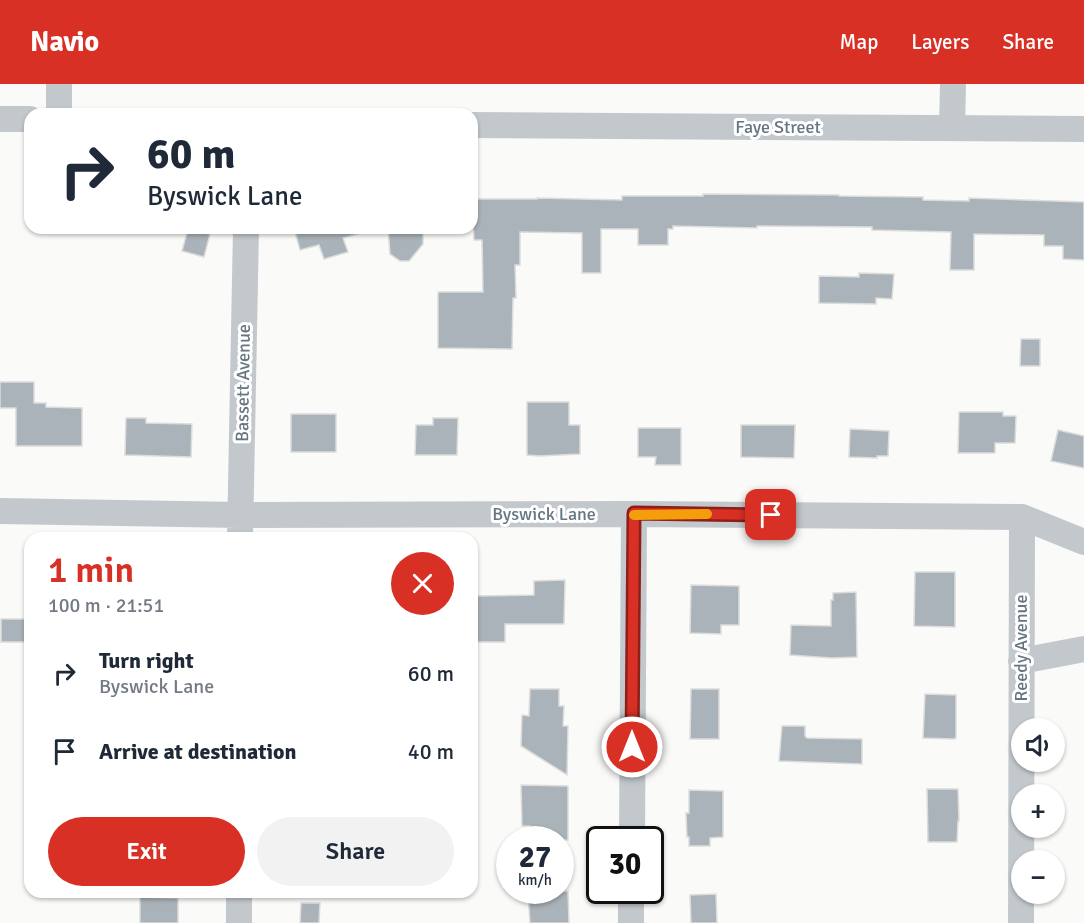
<!DOCTYPE html>
<meta charset="utf-8">
<style>
:root{--surface:#fff;--page:#f2f2f3;--text:#1f2937;--muted:#747a83;--accent:#d93025}
body{margin:0;font-family:Signika,sans-serif;background:var(--page);color:var(--text);height:100vh;display:flex;flex-direction:column;font-size:22px;white-space:nowrap}
*{box-sizing:border-box;margin:0}
p{font-size:20px;color:var(--muted)}
.icon{flex:none;width:33px;height:33px;fill:none;stroke:currentColor;stroke-width:2;stroke-linecap:round;stroke-linejoin:round}
.map{position:relative;flex:1;overflow:hidden}
.sheet{position:absolute;left:24px;top:448px;width:454px;height:366px;display:flex;flex-direction:column;background:var(--surface);border-radius:18px;box-shadow:0 2px 4px #0004}
.sheet>*{flex:none}
.top-card{position:absolute;left:24px;top:24px;width:454px;height:126px;border-radius:18px;box-shadow:0 2px 4px #0004;background:#fff;color:var(--text);overflow:hidden}
.fabs{position:absolute;left:1011px;top:634px;display:grid;gap:12px}
.fabs a{display:grid;place-items:center;width:54px;height:54px;border-radius:50%;background:var(--surface);box-shadow:0 2px 4px #0004;font-size:30px}
.speed{position:absolute;left:496px;top:742px;display:flex;gap:12px;font-size:30px;font-weight:700;text-align:center}
.speed>*{display:grid;place-content:center;width:78px;height:78px;border-radius:50%;background:var(--surface);box-shadow:0 2px 4px #0004;line-height:1}
.speed small{font-size:15px;font-weight:400}
.speed .limit{border:3px solid #111;border-radius:9px;background:#fff;color:#111}
.pin{position:absolute;display:grid;place-items:center;width:51px;height:51px;color:#fff;margin:-26px;border-radius:12px;box-shadow:0 3px 9px #0006}
.me{position:absolute;width:66px;margin:-33px;rotate:0deg;stroke-linejoin:round;filter:drop-shadow(0 0 4px #0008)}
.turn{display:flex;align-items:center;gap:21px;height:126px;padding:0 24px;font-size:27px}
.turn .icon{width:78px;height:78px;stroke-width:2.5}
.turn b{display:block;font-size:42px;line-height:51px}
.round{display:grid;place-items:center;flex:none;width:63px;height:63px;border-radius:32px;background:var(--page)}
.head{display:flex;align-items:center;justify-content:space-between;height:102px;padding:0 24px}
h1{font-size:36px;font-weight:600;line-height:45px;color:var(--accent)}
.cta{display:flex;gap:12px;margin-top:auto;padding:12px 24px}
.cta a{flex:1;height:69px;border-radius:36px;background:var(--accent);color:#fff;font-size:24px;font-weight:600;line-height:69px;text-align:center}
.cta a+a{background:var(--page);color:var(--text)}
ul{padding:0;list-style:none}
li{display:flex;align-items:center;gap:18px;height:78px;padding:0 24px}
li div{flex:1}
li b{display:block;font-size:22px}
li em{font-style:normal}
header{display:flex;align-items:center;gap:36px;box-sizing:border-box;height:84px;padding:0 30px;background:var(--accent);color:#fff}
header strong{font-size:28px}
nav{display:flex;gap:33px;margin-inline-start:auto;font-size:21px}
.map>svg:first-child{display:block}
.building{fill:#aab3b9;stroke:#dcdcda;stroke-width:1.5}
.lines{fill:none;stroke-linecap:round;stroke-linejoin:round}
.minor{stroke:#c3c8cc;stroke-width:26}
.route-casing{stroke:#8d1f18;stroke-width:15}
.route{stroke:#d93025;stroke-width:10}
.slow{stroke:#f59e0b;stroke-width:10}
.labels{text-anchor:middle;dominant-baseline:central;stroke-width:6;stroke-linejoin:round;paint-order:stroke}
.street-label{font-size:18px;fill:#657683;stroke:#fff}
</style>
<header>
<strong>Navio</strong>
<nav><a>Map</a><a>Layers</a><a>Share</a></nav>
</header>
<div class="map">
<svg width="1084" height="839" viewBox="0 0 1084 839">
<rect width="100%" height="100%" fill="#fafaf8"/>
<path class="building" d="M 703,110 L 839,111 L 839,112 L 923,113 L 923,116 L 969,117 L 969,114 L 1084,118 L 1084,176 L 1063,175 L 1063,162 L 1044,162 L 1044,151 L 974,150 L 974,186 L 950,186 L 951,148 L 872,146 L 872,143 L 757,142 L 757,144 L 673,142 L 673,145 L 668,145 L 668,161 L 638,161 L 638,145 L 601,145 L 601,189 L 582,189 L 582,149 L 520,148 L 520,181 L 515,181 L 516,214 L 513,214 L 512,265 L 438,264 L 438,208 L 483,208 L 482,156 L 474,156 L 472,115 L 537,115 L 537,114 L 622,116 L 622,112 L 703,112 Z
M 294,144 L 357,144 L 358,150 L 343,154 L 348,168 L 324,175 L 319,161 L 300,166 Z
M 388,144 L 423,144 L 423,160 L 409,177 L 400,177 L 390,170 Z
M 188,145 L 210,150 L 204,173 L 182,167 Z
M 859,189 L 894,190 L 892,215 L 876,214 L 876,220 L 819,219 L 819,192 L 859,193 Z
M 1021,255 L 1040,255 L 1040,282 L 1020,282 Z
M 0,298 L 34,298 L 34,319 L 46,319 L 46,323 L 82,324 L 82,362 L 16,362 L 16,324 L 0,324 Z
M 527,318 L 569,318 L 569,341 L 580,341 L 580,370 L 539,372 L 527,371 Z
M 959,328 L 1003,328 L 1003,332 L 1016,332 L 1015,359 L 995,359 L 995,369 L 958,369 Z
M 291,330 L 336,330 L 336,368 L 291,368 Z
M 126,334 L 146,334 L 146,339 L 192,340 L 191,373 L 125,371 Z
M 433,334 L 458,334 L 457,371 L 415,371 L 416,341 L 433,341 Z
M 741,341 L 795,341 L 794,374 L 741,373 Z
M 638,344 L 681,344 L 681,381 L 655,381 L 656,373 L 638,373 Z
M 850,345 L 889,347 L 888,372 L 877,372 L 877,374 L 849,373 Z
M 1058,346 L 1084,352 L 1084,384 L 1051,377 Z
M 915,488 L 955,488 L 955,543 L 914,542 Z
M 565,496 L 564,540 L 505,540 L 505,558 L 475,558 L 475,512 L 534,511 L 534,497 Z
M 691,501 L 739,502 L 739,541 L 721,541 L 721,550 L 690,549 Z
M 856,508 L 857,573 L 832,574 L 790,571 L 791,541 L 831,542 L 831,516 L 833,516 L 833,509 Z
M 1,535 L 30,535 L 30,558 L 1,558 Z
M 530,605 L 559,605 L 559,622 L 564,622 L 563,642 L 568,642 L 567,691 L 521,662 L 522,631 L 529,632 Z
M 691,605 L 719,605 L 719,655 L 690,655 Z
M 925,610 L 956,611 L 956,654 L 954,655 L 923,654 Z
M 782,642 L 805,642 L 805,652 L 807,654 L 862,655 L 862,680 L 779,677 Z
M 521,701 L 568,702 L 568,756 L 530,756 L 530,742 L 522,742 Z
M 927,705 L 958,705 L 959,737 L 958,737 L 957,758 L 928,758 Z
M 689,706 L 723,707 L 723,753 L 710,754 L 710,762 L 689,762 L 689,753 L 687,753 L 686,729 L 689,729 Z
M 568,807 L 569,839 L 530,839 L 528,809 Z
M 716,810 L 717,839 L 691,839 L 690,811 Z
M 140,813 L 178,814 L 178,839 L 140,839 Z
M 301,819 L 320,819 L 319,839 L 300,839 Z"/>
<g class="lines">
<path class="minor" d="M 59,30 L 59,0
M 0,35 L 30,35
M 472,41 L 1084,45
M 952,43 L 953,0
M 0,427 L 240,431 L 634,430 L 1022,433 L 1084,458
M 240,454 L 246,144
M 1021,577 L 1084,565
M 632,756 L 634,430
M 239,839 L 239,808
M 631,839 L 631,807
M 1021,839 L 1022,433"/>
</g>
<g class="lines">
<defs>
<path id="route" d="M 632,663 L 634,429 L 771,431"/>
</defs>
<use href="#route" class="route-casing"/>
<use href="#route" class="route"/>
<path class="slow" d="M 634,431 L 707,430"/>
</g>
<g class="labels">
<g class="street-label">
<text x="778" y="43">Faye Street</text>
<text transform="translate(243 299) rotate(-89)">Bassett Avenue</text>
<text x="544" y="430">Byswick Lane</text>
<text transform="translate(1021 564) rotate(-90)">Reedy Avenue</text>
</g>
</g>
</svg>
<div class="fabs">
<a><svg class="icon" aria-label="sound" viewBox="0 0 24 24"><path d="M4 9h4l5-4v14l-5-4H4zM17 9q2 3 0 6"/></svg></a>
<a>+</a>
<a>−</a>
</div>
<div class="speed"><div>27<small>km/h</small></div><div class="limit">30</div></div>
<div class="pin" style="left:771px;top:431px;background:#d93025"><svg class="icon" aria-label="arrive" viewBox="0 0 24 24"><path d="M6 21V4h12l-3 4 3 4H6"/></svg></div>
<svg class="me" style="left:632px;top:663px" viewBox="-20 -20 40 40"><circle r="17" fill="#d93025" stroke="#fff" stroke-width="3"/><path d="M0-11L8 9 0 5-8 9z" fill="#fff"/></svg>
<div class="top-card">
<div class="turn"><svg class="icon" aria-label="right" viewBox="0 0 24 24"><path d="M7 20v-9h11M14 6l5 5-5 5"/></svg><div><b>60 m</b>Byswick Lane</div></div>
</div>
<section class="sheet">
<div class="head"><div><h1>1 min</h1><p>100 m · 21:51</p></div><a class="round" style="background:#d93025;color:#fff"><svg class="icon" aria-label="close" viewBox="0 0 24 24"><path d="M6 6l12 12M18 6L6 18"/></svg></a></div>
<ul>
<li><svg class="icon" aria-label="right" viewBox="0 0 24 24"><path d="M7 20v-9h11M14 6l5 5-5 5"/></svg><div><b>Turn right</b><p>Byswick Lane</p></div><em>60 m</em></li>
<li><svg class="icon" aria-label="arrive" viewBox="0 0 24 24"><path d="M6 21V4h12l-3 4 3 4H6"/></svg><div><b>Arrive at destination</b></div><em>40 m</em></li>
</ul>
<div class="cta"><a>Exit</a><a>Share</a></div>
</section>
</div>
